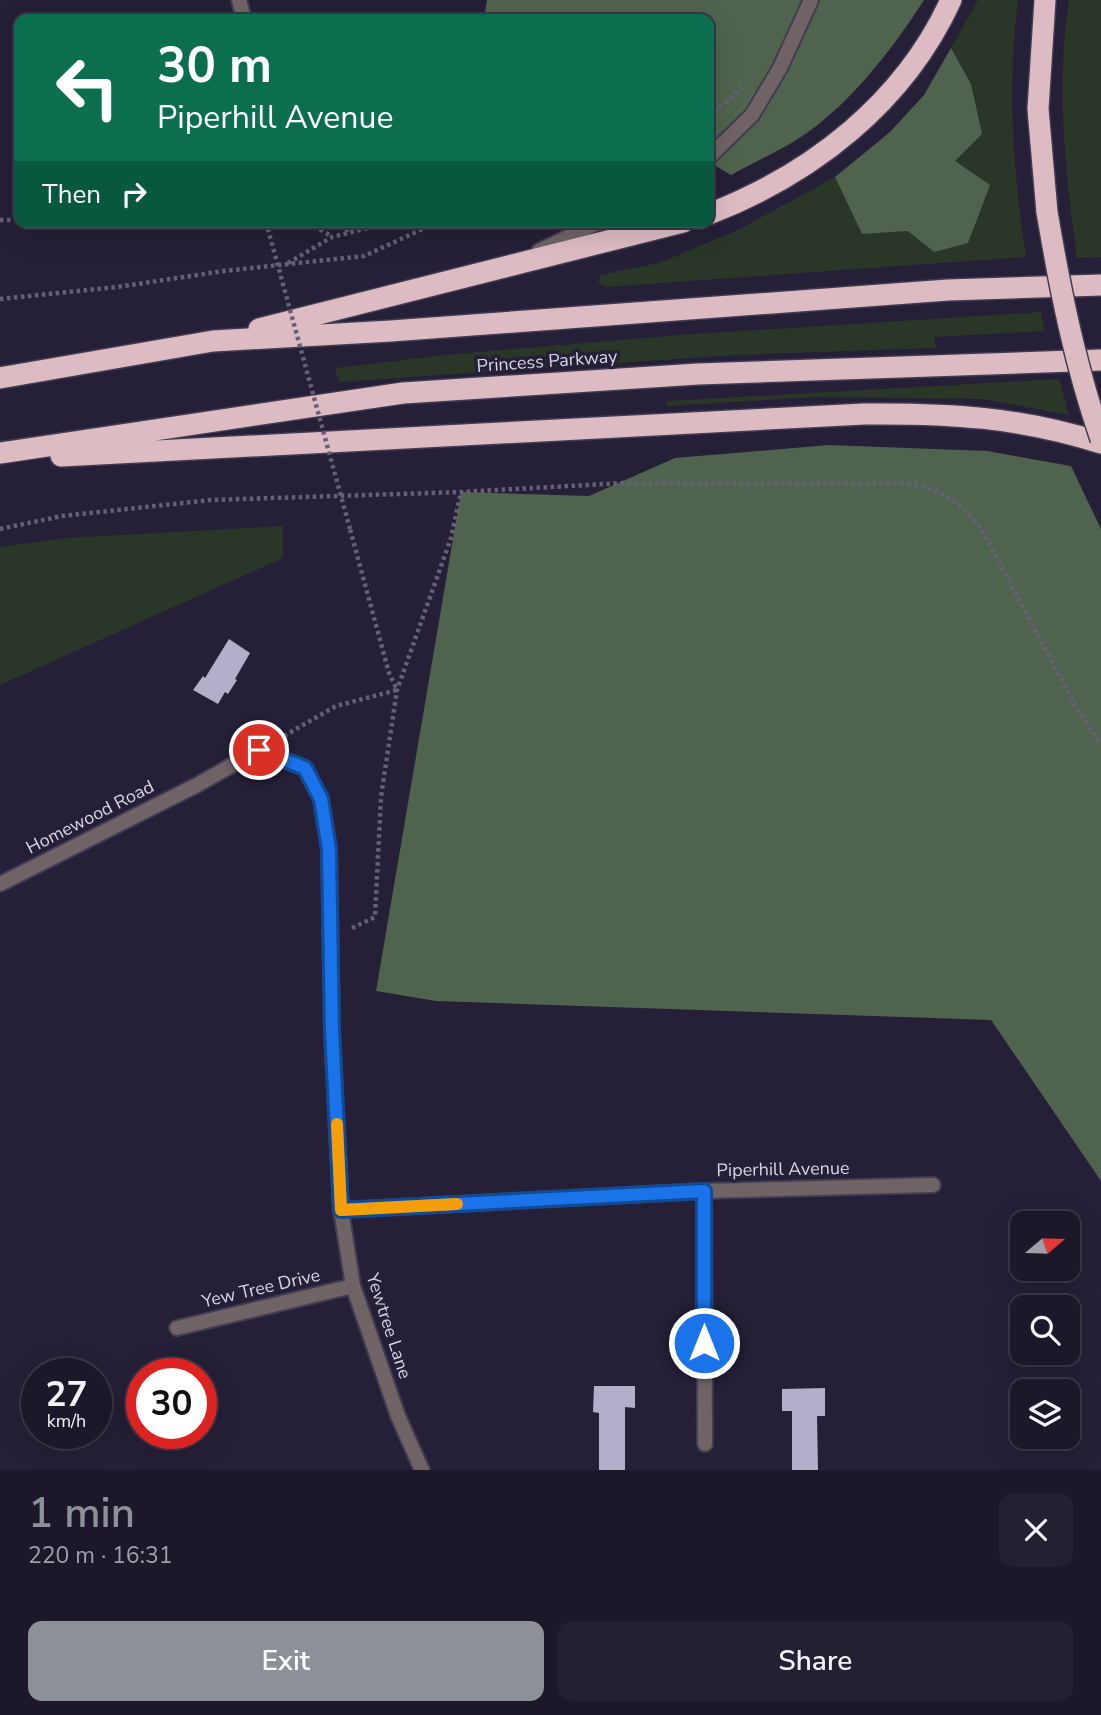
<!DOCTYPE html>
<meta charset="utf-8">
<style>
:root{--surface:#1c1729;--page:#252031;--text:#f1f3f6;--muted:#a09fa8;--line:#3a3646;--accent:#8c9099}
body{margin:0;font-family:"Nunito Sans",sans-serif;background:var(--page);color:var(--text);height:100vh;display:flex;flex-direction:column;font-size:26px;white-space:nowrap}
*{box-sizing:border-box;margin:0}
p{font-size:23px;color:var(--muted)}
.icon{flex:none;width:38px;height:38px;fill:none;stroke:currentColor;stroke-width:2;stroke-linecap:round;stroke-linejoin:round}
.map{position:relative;height:1470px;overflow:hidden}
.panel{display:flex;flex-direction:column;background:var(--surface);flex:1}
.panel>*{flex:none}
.top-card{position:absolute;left:14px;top:14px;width:700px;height:214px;border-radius:14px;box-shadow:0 7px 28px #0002,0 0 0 2px var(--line);background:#0b6e4f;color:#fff;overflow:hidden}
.needle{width:46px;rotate:71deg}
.fabs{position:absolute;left:1010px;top:1211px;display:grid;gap:14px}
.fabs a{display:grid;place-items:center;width:70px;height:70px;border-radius:14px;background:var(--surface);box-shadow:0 7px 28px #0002,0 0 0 2px var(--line);font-size:35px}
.speed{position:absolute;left:21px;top:1358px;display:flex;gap:14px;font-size:35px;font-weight:700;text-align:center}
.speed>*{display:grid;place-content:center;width:91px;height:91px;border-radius:50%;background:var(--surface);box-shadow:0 7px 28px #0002,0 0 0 2px var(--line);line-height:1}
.speed small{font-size:18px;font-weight:400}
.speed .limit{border:10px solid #d22;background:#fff;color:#111}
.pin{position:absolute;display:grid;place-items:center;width:60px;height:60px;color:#fff;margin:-30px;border:4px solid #fff;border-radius:50%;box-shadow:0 2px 7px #0007}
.me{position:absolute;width:77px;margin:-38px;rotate:0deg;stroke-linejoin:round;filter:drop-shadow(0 0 5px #0008)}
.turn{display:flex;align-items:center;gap:24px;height:147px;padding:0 28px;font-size:32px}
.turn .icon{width:91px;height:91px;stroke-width:2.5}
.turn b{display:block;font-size:49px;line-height:60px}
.then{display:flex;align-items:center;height:66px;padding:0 28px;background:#0003;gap:14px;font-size:26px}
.round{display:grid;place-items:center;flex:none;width:74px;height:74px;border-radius:14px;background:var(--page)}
.head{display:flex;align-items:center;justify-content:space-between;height:119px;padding:0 28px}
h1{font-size:42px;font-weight:600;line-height:52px;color:var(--accent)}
.action{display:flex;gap:14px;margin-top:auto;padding:14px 28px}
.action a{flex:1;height:80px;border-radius:14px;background:var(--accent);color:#fff;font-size:28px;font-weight:600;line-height:80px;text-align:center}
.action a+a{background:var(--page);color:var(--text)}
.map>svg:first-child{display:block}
.green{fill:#2a3728}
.forest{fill:#50634e}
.building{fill:#b4aeca}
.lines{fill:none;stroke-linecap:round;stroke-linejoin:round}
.lane-casing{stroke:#423c53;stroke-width:18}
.street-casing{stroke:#423c53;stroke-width:18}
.highway-casing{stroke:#423c53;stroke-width:24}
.path{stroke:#656075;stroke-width:4.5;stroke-dasharray:3.5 3.5;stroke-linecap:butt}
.lane{stroke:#706366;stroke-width:14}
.street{stroke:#706366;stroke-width:14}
.highway{stroke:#ddbbc3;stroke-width:21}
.highway-bridge-casing{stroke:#423c53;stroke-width:24;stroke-linecap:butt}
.path-bridge{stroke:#656075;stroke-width:4.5;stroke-dasharray:3.5 3.5;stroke-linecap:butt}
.highway-bridge{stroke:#ddbbc3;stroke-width:21}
.route-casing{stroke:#114b97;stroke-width:18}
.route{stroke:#1a73e8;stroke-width:12}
.slow{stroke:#f59e0b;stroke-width:12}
.labels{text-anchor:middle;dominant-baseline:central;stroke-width:7;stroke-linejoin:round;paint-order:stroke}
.street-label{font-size:18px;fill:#d8d5e5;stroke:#251f37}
</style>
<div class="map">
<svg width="1101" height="1470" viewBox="0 0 1101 1470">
<rect width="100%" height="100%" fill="#251f37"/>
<path class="green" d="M 978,0 L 1018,0 C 1007,87 1013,171 1026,257 L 606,287 L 598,282 L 600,275 L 659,263 L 738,230 L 835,177 L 862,234 L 908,231 L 934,252 L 971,84 L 951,48 Z
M 1069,0 L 1101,0 L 1101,257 L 1077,258 C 1065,172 1056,86 1069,0 Z
M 1041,312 L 1045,331 L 934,337 L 936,348 L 735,355 L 339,382 L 335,368 L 454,354 L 679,335 Z
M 1059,379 L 1069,415 L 983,399 L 816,397 L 667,406 L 667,401 Z
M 283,526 L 283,558 L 0,685 L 0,547 L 67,538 Z"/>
<path class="forest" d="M 487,0 L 924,0 C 893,49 847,108 798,139 C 777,152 753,163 731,175 L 709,162 L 709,19 L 484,19 Z
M 951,48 L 971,84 L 982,134 L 955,161 L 990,185 L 968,243 L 934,252 L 908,231 L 862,234 L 835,177 L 890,132 L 924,95 Z
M 829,445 L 987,451 L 1071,466 L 1101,529 L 1101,1181 L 991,1020 L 436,1001 L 376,991 L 461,492 L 589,496 L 675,458 Z"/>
<path class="building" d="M 229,639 L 250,653 L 235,679 L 237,680 L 228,694 L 225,692 L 218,704 L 193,690 L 203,676 L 205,678 Z
M 594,1386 L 635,1386 L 635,1408 L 625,1407 L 625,1470 L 599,1470 L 599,1413 L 593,1412 Z
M 825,1388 L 825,1416 L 817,1416 L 818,1470 L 792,1470 L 792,1411 L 782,1411 L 782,1389 Z"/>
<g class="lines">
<defs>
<path id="lane" d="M 709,157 L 752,115 L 780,68 L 811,0
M 539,251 L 599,222"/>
<path id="street" d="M 239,0 L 244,19
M 0,884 L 197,785 L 259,750 L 305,768 L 321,799 L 329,849 L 332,1031 L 341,1210 L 353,1286 L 398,1416 L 422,1470
M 704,1191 L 705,1444
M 341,1210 L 704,1191 L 933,1185
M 177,1328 L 353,1286"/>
<path id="highway" d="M 1045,0 L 1038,109 L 1047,212
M 709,214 C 812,174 904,103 951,0
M 259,329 L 683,222
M 0,378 L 213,341 L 391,331 L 948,290 L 1101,285
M 0,453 L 403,393 L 698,374 L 1101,360
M 61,456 L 864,414 C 947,413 1020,417 1101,443"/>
</defs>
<use href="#lane" class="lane-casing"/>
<use href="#street" class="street-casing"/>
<use href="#highway" class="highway-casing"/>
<path class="path" d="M 709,117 L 742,87
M 0,220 L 19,220
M 229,222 L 230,226 L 245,222
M 308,222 L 331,236
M 345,231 L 359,222
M 288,263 L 332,237 L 391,222
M 0,299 L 117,287 L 224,271 L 364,256 L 438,222
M 0,529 L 62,516 L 211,500 L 461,492 L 623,483 L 907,483 C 945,491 956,499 981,528 L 1076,707 L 1101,744
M 284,736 L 336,706 L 397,690 L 389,673 L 350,529
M 352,928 L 375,917 L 381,797 L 397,690 L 451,538 L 461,492"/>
<use href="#lane" class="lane"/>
<use href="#street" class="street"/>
<use href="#highway" class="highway"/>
<defs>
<path id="highway-bridge" d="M 1047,212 C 1060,289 1075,365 1101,439"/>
</defs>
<use href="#highway-bridge" class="highway-bridge-casing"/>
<path class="path-bridge" d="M 266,222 L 350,529"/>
<use href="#highway-bridge" class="highway-bridge"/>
</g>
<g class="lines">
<defs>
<path id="route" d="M 259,750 L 305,768 L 321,799 L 329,849 L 332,1031 L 341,1210 L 704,1191 L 704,1343"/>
</defs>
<use href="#route" class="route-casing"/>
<use href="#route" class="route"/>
<path class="slow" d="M 337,1124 L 341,1210 L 457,1204"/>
</g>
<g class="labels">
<g class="street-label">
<text transform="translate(547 361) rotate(-4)">Princess Parkway</text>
<text transform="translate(90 817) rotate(-27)">Homewood Road</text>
<text transform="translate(783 1169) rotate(-1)">Piperhill Avenue</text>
<text transform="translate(261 1288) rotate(-13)">Yew Tree Drive</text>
<text transform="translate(389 1326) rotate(72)">Yewtree Lane</text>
</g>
</g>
</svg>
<div class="fabs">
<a><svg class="needle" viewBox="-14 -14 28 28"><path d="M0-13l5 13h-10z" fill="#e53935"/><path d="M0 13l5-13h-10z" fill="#a09fa8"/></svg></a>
<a><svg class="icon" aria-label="search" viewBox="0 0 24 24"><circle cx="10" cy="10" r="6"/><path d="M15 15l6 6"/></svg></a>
<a><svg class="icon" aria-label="layers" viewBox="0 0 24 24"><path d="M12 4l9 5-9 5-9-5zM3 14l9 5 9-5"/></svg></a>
</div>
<div class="speed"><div>27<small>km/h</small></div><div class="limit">30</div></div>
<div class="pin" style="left:259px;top:750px;background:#d93025"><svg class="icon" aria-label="arrive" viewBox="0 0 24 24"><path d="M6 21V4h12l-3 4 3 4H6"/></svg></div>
<svg class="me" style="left:704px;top:1343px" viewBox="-20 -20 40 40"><circle r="17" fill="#1a73e8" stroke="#fff" stroke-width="3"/><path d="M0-11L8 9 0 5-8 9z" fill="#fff"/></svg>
<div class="top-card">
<div class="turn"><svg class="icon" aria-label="left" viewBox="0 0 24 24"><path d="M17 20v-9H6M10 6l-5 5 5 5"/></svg><div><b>30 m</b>Piperhill Avenue</div></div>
<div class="then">Then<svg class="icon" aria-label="right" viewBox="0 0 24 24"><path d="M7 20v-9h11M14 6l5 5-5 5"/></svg></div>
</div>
</div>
<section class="panel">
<div class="head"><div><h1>1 min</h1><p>220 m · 16:31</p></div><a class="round"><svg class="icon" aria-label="close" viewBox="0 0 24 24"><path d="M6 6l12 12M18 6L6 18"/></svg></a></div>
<div class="action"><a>Exit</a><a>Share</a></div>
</section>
